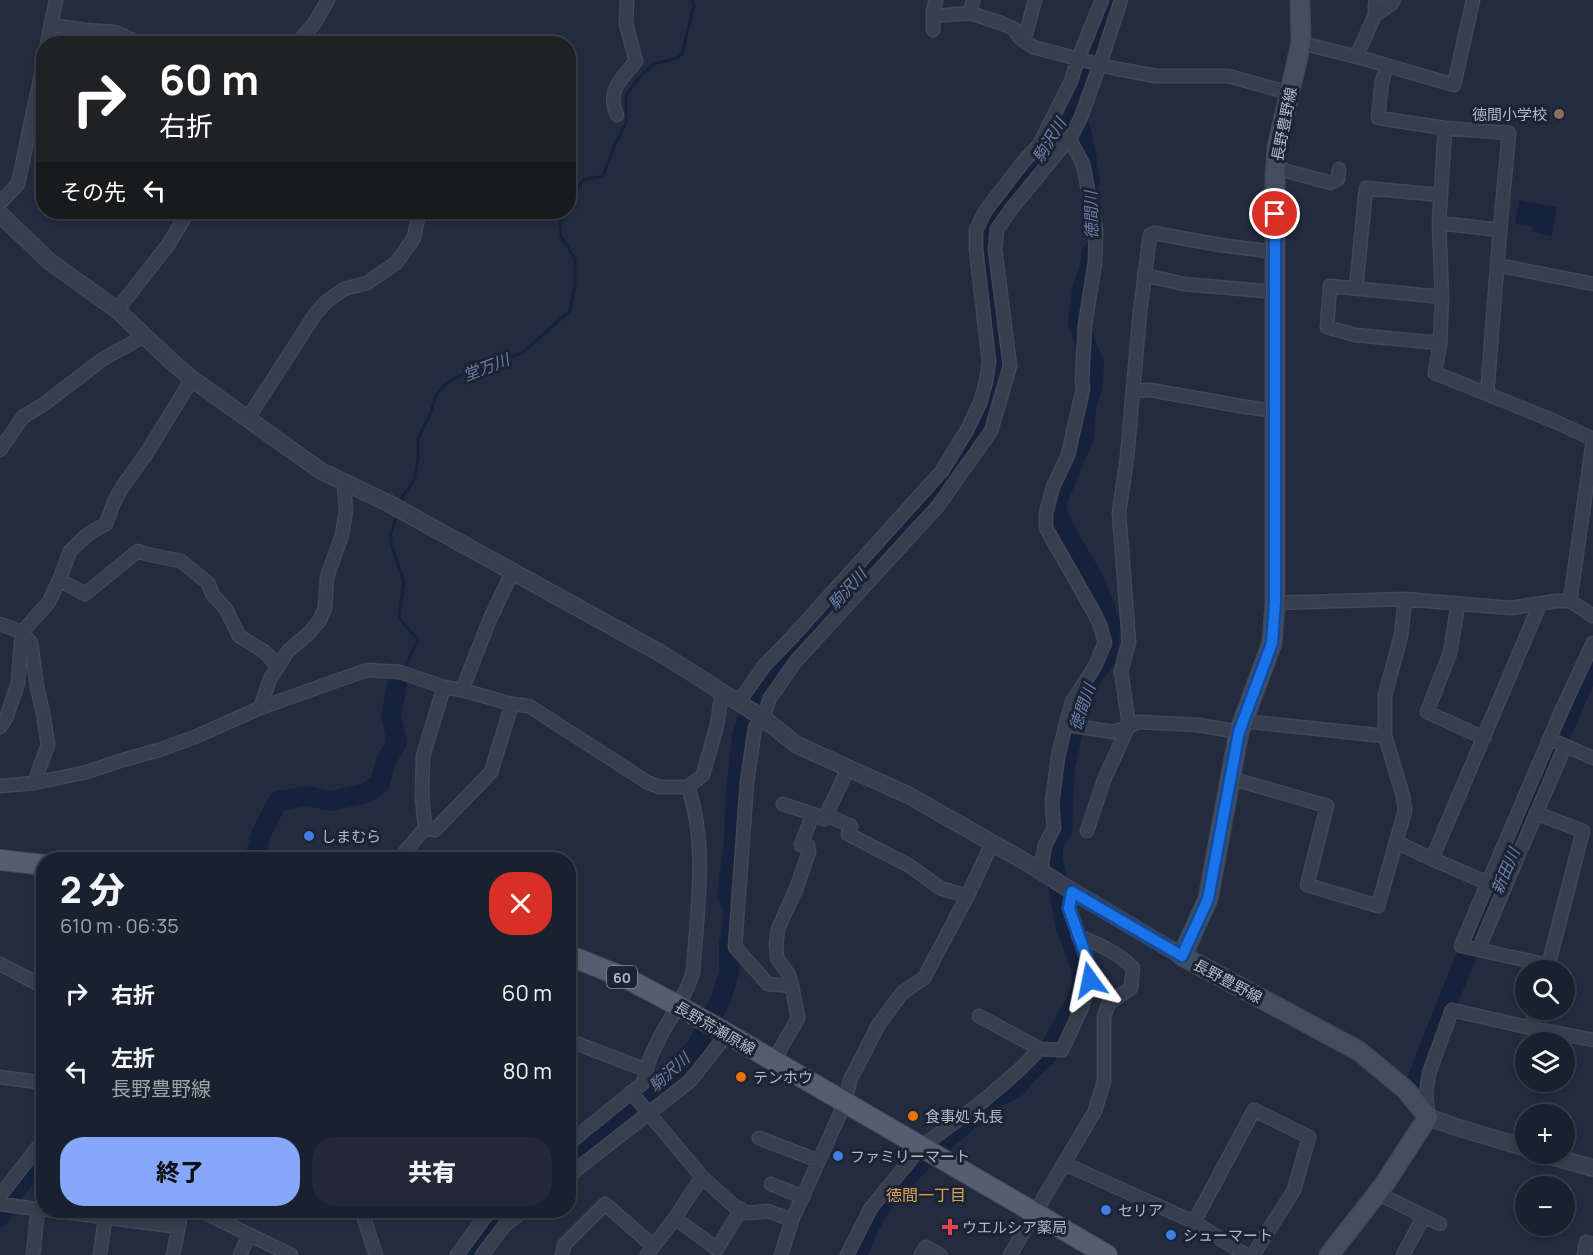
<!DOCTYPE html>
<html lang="ja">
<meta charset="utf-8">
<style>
:root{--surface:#1a212e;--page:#232936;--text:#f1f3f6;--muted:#9fa3aa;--line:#383e4a;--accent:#86a7fb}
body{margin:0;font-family:Manrope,"Noto Sans JP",sans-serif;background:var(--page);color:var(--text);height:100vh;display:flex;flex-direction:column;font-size:22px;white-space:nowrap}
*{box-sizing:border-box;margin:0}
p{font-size:20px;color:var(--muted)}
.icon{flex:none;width:33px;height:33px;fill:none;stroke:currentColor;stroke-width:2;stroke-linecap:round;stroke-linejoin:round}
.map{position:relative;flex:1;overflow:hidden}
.side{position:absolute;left:36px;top:852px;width:540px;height:366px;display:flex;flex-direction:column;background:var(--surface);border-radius:24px;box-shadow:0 3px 9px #0003,0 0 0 2px var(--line)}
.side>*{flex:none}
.guide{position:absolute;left:36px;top:36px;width:540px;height:183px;border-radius:24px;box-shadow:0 3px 9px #0003,0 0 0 2px var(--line);background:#202124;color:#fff;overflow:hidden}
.controls{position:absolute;left:1515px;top:960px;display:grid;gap:12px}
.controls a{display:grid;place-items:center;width:60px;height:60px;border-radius:50%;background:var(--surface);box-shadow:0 3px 9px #0003,0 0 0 2px var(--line);font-size:30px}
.pin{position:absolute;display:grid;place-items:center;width:51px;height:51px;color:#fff;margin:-26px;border:3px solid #fff;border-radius:50%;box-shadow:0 2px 6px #0007}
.me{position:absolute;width:66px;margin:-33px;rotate:348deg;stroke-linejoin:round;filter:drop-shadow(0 0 4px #0008)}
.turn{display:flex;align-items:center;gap:21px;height:126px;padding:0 24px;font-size:27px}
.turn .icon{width:78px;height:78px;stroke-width:2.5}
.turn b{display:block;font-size:42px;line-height:51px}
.then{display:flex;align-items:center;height:57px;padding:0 24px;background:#0003;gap:12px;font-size:22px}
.round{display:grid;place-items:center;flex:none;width:63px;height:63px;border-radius:24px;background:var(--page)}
.overview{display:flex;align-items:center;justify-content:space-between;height:102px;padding:0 24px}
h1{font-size:36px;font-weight:800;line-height:45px}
.primary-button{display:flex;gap:12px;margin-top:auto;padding:12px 24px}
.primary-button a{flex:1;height:69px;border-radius:24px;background:var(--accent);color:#111;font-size:24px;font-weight:800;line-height:69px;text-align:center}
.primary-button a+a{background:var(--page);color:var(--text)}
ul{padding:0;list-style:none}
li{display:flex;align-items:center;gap:18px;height:78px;padding:0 24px}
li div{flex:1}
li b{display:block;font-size:22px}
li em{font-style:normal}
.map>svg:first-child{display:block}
.water{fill:#16223c}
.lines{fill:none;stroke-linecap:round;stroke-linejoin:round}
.stream{stroke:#16223c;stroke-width:3}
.river{stroke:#16223c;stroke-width:20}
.minor-casing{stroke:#404757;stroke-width:15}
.tertiary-casing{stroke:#404757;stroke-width:18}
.secondary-casing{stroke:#404757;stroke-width:21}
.primary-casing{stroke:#404757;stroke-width:22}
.minor{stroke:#373e4e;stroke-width:12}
.tertiary{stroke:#373e4e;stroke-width:15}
.secondary{stroke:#454d61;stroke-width:18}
.primary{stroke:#555d6e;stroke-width:20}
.primary-bridge-casing{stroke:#404757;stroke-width:22;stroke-linecap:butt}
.primary-bridge{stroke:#555d6e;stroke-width:20}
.route-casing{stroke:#114b97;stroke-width:15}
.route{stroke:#1a73e8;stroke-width:10}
.education-dot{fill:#8d6e63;stroke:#1c2333;stroke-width:2}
.shop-dot{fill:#3f7fe0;stroke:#1c2333;stroke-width:2}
.food-dot{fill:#e8710a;stroke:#1c2333;stroke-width:2}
.health-dot{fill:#e0444e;stroke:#1c2333;stroke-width:2}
.labels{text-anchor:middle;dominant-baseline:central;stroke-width:6;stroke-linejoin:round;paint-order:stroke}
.shield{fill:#1c2333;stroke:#868c9c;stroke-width:1.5}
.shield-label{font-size:14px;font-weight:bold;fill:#b3b9c9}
.poi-label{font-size:15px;fill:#b3b9c9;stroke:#1c2333;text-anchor:start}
.street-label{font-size:15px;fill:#b3b9c9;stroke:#1c2333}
.water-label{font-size:16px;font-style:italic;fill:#6b7fa9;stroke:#1c2333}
.neighbourhood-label{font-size:16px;fill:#d8a05f;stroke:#1c2333}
</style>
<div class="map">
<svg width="1593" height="1255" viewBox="0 0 1593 1255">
<rect width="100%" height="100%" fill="#232c3e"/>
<path class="water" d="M 1519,200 L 1557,207 L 1552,236 L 1532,232 L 1533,227 L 1515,224 Z"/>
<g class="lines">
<path class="stream" d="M 568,206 L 583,180 L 603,176 L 614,147 L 626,123 L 626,95 L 643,73 L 654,64 L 677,58 L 682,54 L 694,5 L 692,0
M 400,505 L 403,496 L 414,480 L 418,458 L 418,439 L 431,412 L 436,395 L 447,383 L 465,373 L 522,353 L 570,311 L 575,286 L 575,259 L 561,236 L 560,227 L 561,219 L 565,212
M 397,514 L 390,536 L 392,547 L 404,581 L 399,618 L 418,640 L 405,667"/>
<path class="river" d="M 1076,108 L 1086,155 L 1090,182
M 250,860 L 255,857 L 262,832 L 278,801 L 307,796 L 332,801 L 366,793 L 380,783 L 386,761 L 397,742 L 391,716 L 397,685
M 1416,1083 C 1470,940 1533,800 1593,660
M 568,1162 L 652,1091 L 696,1048 L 721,999 L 729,973 L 729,943 L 732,934 L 733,904 L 727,896 L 734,842 L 736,789 L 742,737 L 748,717 L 764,694 L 786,656 L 826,615 L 853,582 L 949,478 L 969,446 L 985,415 L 999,374 L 996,315 L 985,249 L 993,215 L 1020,187 L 1064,117 L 1088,58 L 1109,0
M 0,1217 L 13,1193 L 44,1154
M 476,1255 L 512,1210
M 857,1255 L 872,1221 L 887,1197 L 929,1155 L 989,1102 L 1018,1086 L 1025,1076 L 1046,1056 L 1078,997 L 1083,979 L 1080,965 L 1065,924 L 1053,859 L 1053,845 L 1062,830 L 1065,767 L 1077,714 L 1088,682 L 1106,660 L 1111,625 L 1095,581 L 1068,536 L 1056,510 L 1059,497 L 1084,436 L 1086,408 L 1092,389 L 1094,364 L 1078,323 L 1082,290 L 1090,266 L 1091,253"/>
<defs>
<path id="minor" d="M 970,13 L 973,0
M 1375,15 L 1391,4 L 1394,0
M 933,16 L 970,13 L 1001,23 L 1014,29 L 1020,38 L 1033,47 L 1117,69 L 1156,76 L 1228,76 L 1290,93
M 51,25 L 85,30 L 115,32 L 142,44
M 933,30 L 933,11 L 936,0
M 1024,41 L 1035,0
M 1301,43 L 1358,57 L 1454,85 L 1473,0
M 47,44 L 56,0
M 296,44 L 314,24 L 328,0
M 1356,57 L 1375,15 L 1375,4
M 1387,66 L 1382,81 L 1378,118 L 1445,128
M 617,115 C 606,90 621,80 636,61 L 626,24 L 627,0
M 1276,168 L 1331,183 L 1338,179 L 1339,169
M 0,199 L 2,201 L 18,184 L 44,61
M 1439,223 L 1500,230 L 1509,133 L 1445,128 L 1439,223 L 1442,297 L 1440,343 L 1435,373 L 1554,421 L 1593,439
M 1497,265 L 1593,284
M 1144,275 L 1184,284 L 1274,292
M 1356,288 L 1366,188 L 1441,195
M 117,310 L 168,245 L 188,212
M 1440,343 L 1355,335 L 1327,327 L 1330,286 L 1442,297
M 1133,391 L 1151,390 L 1240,406 L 1274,411
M 1487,394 L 1500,230
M 248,418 L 316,313 L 326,302 L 344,289 L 367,283 L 396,263 L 414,238 L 419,212
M 0,450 L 23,417 L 44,404 L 103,359 L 144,336
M 60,580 L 85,594 L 138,551 L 146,554 L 181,561 L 208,583 L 213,595 L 226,609 L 239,636 L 265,652 L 278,667
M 1570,601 L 1593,441
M 1275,603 L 1405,599 L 1510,608 L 1557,601 L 1570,601 L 1593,616
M 1458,604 L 1450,653 L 1427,712 L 1484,738
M 0,624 L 22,632 L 31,643 L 37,687 L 43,713 L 48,745 L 34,783
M 462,690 L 490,619 L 512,573
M 738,703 L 764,666 L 793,636 L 942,471 L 967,430 L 980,403 L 986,382 L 989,362 L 976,249 L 976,230 L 986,210 L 1024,161 L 1039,145 L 1071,81 L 1078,59 L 1102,0
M 260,708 L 270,679 L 288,651 L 309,633 L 320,620 L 325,608 L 327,577 L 342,535 L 346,511 L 344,482
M 1243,721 L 1385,736 L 1403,796 L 1405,811 L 1396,842
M 1066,725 L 1114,732 L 1139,722 L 1198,725 L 1239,732
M 0,727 L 6,718 L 18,683 L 22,632 L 49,602 L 61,576 L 70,551 L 88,534 L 106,524 L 114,502 L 123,486 L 146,454 L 192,379
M 1385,736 L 1385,695 L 1401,636 L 1405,599
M 1559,743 L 1593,758
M 1230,778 L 1327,806 L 1307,885 L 1378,906 L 1396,842 L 1432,859
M 0,786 L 34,783 L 87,772 L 123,760 L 159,750 L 195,737 L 260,708 L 367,670 L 400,672 L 444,687 L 462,690 L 512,704 L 529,706 L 647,782 L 659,787 L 688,787 L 703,775 L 717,725 L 722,692
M 783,804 L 813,814
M 1536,813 L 1583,831 L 1547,970
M 826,815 L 851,826 L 848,834 L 910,866 L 940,888 L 967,896
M 425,828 L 435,830 L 491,772 L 512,704
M 1087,831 L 1104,780 L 1129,725 L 1121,671 L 1129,642 L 1119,513 L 1127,457 L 1140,312 L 1150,235 L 1154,233 L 1220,245 L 1275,252
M 398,860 L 425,828 L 422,797 L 423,756 L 444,687
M 1043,873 L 1042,862 L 1045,845 L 1054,828 L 1052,803 L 1058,757 L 1066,724 L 1072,702 L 1095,666 L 1105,643 L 1100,625 L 1092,609 L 1046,528 L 1046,513 L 1053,487 L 1068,455 L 1083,389 L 1082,379 L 1085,325 L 1095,262 L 1096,230 L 1083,164 L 1069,138
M 1488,883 L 1432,859 L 1540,604
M 1478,950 L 1565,746
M 0,964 L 44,987
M 1548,965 L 1461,946 L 1561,712 L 1593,643
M 792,986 L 789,975 L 777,958 L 776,945 L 778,929 L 796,889 L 809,852 L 808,846 L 801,845 L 813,814 L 824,819 L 849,767
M 979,1016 L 1040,1049
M 1531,1028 L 1536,1010
M 568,1040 L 646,1070
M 773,1062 L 798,1018 L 792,986 L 768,984 L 735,947 L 747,782 L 755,728 L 763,718 L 770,698 L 796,661 L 938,506 L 991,431 L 1010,366 L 995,249 L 997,229 L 1012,208 L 1072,135 L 1081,117 L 1100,64 L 1121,0
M 0,1077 L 44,1083
M 631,1092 L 702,1177 L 734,1206 L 748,1213 L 768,1211 L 792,1220
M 1428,1115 L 1426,1094 L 1429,1073 L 1452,1010 L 1531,1028 L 1593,1040
M 759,1138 L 819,1161
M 568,1144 L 643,1083 C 646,1069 650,1056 657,1043 C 669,1019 685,998 693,972 C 697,911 708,845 688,787
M 1065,1164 L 1194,1222 L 1246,1255
M 568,1176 L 690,1081 L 727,1034
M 771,1184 L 803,1197
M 1377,1193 L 1440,1224
M 0,1196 L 44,1139
M 0,1204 L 43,1210
M 49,1210 L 179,1227
M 199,1210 L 291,1255
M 361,1210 L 376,1255
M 675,1218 L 717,1249 L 741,1209
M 1194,1222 L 1254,1110 L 1309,1137 L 1294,1190 L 1253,1255
M 33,1255 L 38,1209
M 100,1255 L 106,1212
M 173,1255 L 182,1210
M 240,1255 L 249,1235
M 457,1255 L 490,1210
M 482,1255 L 505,1225 L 524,1210
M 562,1255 L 564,1245 L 605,1204 L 653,1246
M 647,1255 L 675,1218 L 702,1177
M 781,1255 L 792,1220 L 845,1103 L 850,1080 L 879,1024 L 902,993 L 924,978 L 968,895 L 992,843
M 847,1255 L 871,1208 L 921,1147 L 982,1102 L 1018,1071 L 1040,1049 L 1062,1050 L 1082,1007 L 1090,980 L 1087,959 L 1069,908 L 1072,892
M 921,1255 L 926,1247 L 940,1255
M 1010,1255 L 1095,1111 L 1104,1081 L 1104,1016 L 1109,1003 L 1131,988 L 1133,968 C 1117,952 1099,944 1078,936
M 1403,1255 L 1424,1216
M 1584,1255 L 1586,1242 L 1593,1244"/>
<path id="tertiary" d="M 0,214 L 49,261 L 117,310 L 171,361 L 192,379 L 321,471 L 388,503 L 662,654 L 763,718 L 797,745 L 908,795 L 1031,865 L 1067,888 L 1182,956
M 1428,1117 L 1456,1127 L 1526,1148
M 1543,1154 L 1593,1168"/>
<path id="secondary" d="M 1300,0 L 1301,43 L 1277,148 L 1275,177 L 1275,603 L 1272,643 L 1239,732 L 1208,899 L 1182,956 L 1359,1051 L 1406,1090 L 1428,1117 L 1383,1186 L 1329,1255"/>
<path id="primary" d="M 0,860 L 44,865
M 568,955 L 628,979 L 673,1003
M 721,1030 L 1107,1255"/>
</defs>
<use href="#minor" class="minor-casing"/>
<use href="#tertiary" class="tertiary-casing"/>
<use href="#secondary" class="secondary-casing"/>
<use href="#primary" class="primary-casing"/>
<use href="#minor" class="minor"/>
<use href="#tertiary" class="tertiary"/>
<use href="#secondary" class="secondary"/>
<use href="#primary" class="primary"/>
<defs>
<path id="primary-bridge" d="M 673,1003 L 721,1030"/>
</defs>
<use href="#primary-bridge" class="primary-bridge-casing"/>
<use href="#primary-bridge" class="primary-bridge"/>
</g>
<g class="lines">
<defs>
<path id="route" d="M 1090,980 L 1087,959 L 1069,908 L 1072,892 L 1182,956 L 1208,899 L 1239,732 L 1272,643 L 1275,603 L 1275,214"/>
</defs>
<use href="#route" class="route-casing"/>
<use href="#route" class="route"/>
</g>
<circle class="education-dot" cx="1559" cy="114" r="6"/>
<g class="shop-dot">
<circle cx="309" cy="836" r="6"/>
<circle cx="838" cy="1156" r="6"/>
<circle cx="1106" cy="1210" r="6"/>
<circle cx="1171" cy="1235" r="6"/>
</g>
<g class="food-dot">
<circle cx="741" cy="1077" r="6"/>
<circle cx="913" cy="1116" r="6"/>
</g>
<path class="health-dot" d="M947 1218h6v6h6v6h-6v6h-6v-6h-6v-6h6z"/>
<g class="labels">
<rect class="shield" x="607" y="966" width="30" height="22" rx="4.5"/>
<g class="shield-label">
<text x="622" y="977">60</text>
</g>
<g class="poi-label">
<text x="1547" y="114" text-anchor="end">徳間小学校</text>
<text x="321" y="836">しまむら</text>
<text x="753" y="1077">テンホウ</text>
<text x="925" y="1116">食事処 丸長</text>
<text x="850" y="1156">ファミリーマート</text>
<text x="1118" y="1210">セリア</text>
<text x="962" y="1227">ウエルシア薬局</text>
<text x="1183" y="1235">シューマート</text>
</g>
<g class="street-label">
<text transform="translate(1284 124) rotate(-79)">長野豊野線</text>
<text transform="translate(1228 981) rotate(28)">長野豊野線</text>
<text transform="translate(715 1028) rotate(30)">長野荒瀬原線</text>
</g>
<g class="water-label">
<text transform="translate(1049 140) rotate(-59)">駒沢川</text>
<text transform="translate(1091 215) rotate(-91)">徳間川</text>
<text transform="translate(486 367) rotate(-21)">堂万川</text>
<text transform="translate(847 589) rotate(-48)">駒沢川</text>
<text transform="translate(1082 707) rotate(-71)">徳間川</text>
<text transform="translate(1505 871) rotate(-67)">新田川</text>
<text transform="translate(669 1072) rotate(-42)">駒沢川</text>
</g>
<g class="neighbourhood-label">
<text x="926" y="1195">徳間一丁目</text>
</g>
</g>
</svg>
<div class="controls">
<a><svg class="icon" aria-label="search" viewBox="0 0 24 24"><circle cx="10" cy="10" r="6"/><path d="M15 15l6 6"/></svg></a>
<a><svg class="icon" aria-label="layers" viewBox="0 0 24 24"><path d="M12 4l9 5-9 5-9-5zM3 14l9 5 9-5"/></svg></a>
<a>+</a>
<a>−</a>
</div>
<div class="pin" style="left:1275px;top:214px;background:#d93025"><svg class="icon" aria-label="arrive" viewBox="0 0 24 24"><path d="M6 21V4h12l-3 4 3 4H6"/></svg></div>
<svg class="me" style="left:1090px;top:980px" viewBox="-20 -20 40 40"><path d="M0-17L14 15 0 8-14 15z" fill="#1a73e8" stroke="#fff" stroke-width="4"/></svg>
<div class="guide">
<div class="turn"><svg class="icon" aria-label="right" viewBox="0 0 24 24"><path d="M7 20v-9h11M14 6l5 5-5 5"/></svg><div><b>60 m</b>右折</div></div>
<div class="then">その先<svg class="icon" aria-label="left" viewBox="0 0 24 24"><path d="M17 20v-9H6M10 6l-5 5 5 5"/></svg></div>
</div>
<section class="side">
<div class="overview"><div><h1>2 分</h1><p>610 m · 06:35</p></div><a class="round" style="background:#d93025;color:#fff"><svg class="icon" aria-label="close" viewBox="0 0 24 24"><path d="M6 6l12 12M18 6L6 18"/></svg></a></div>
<ul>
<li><svg class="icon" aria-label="right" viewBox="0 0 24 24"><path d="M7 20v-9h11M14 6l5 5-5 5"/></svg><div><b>右折</b></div><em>60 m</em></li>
<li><svg class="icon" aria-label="left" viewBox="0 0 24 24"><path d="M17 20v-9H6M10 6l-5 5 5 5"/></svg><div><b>左折</b><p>長野豊野線</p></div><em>80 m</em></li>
</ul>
<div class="primary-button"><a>終了</a><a>共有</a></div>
</section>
</div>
